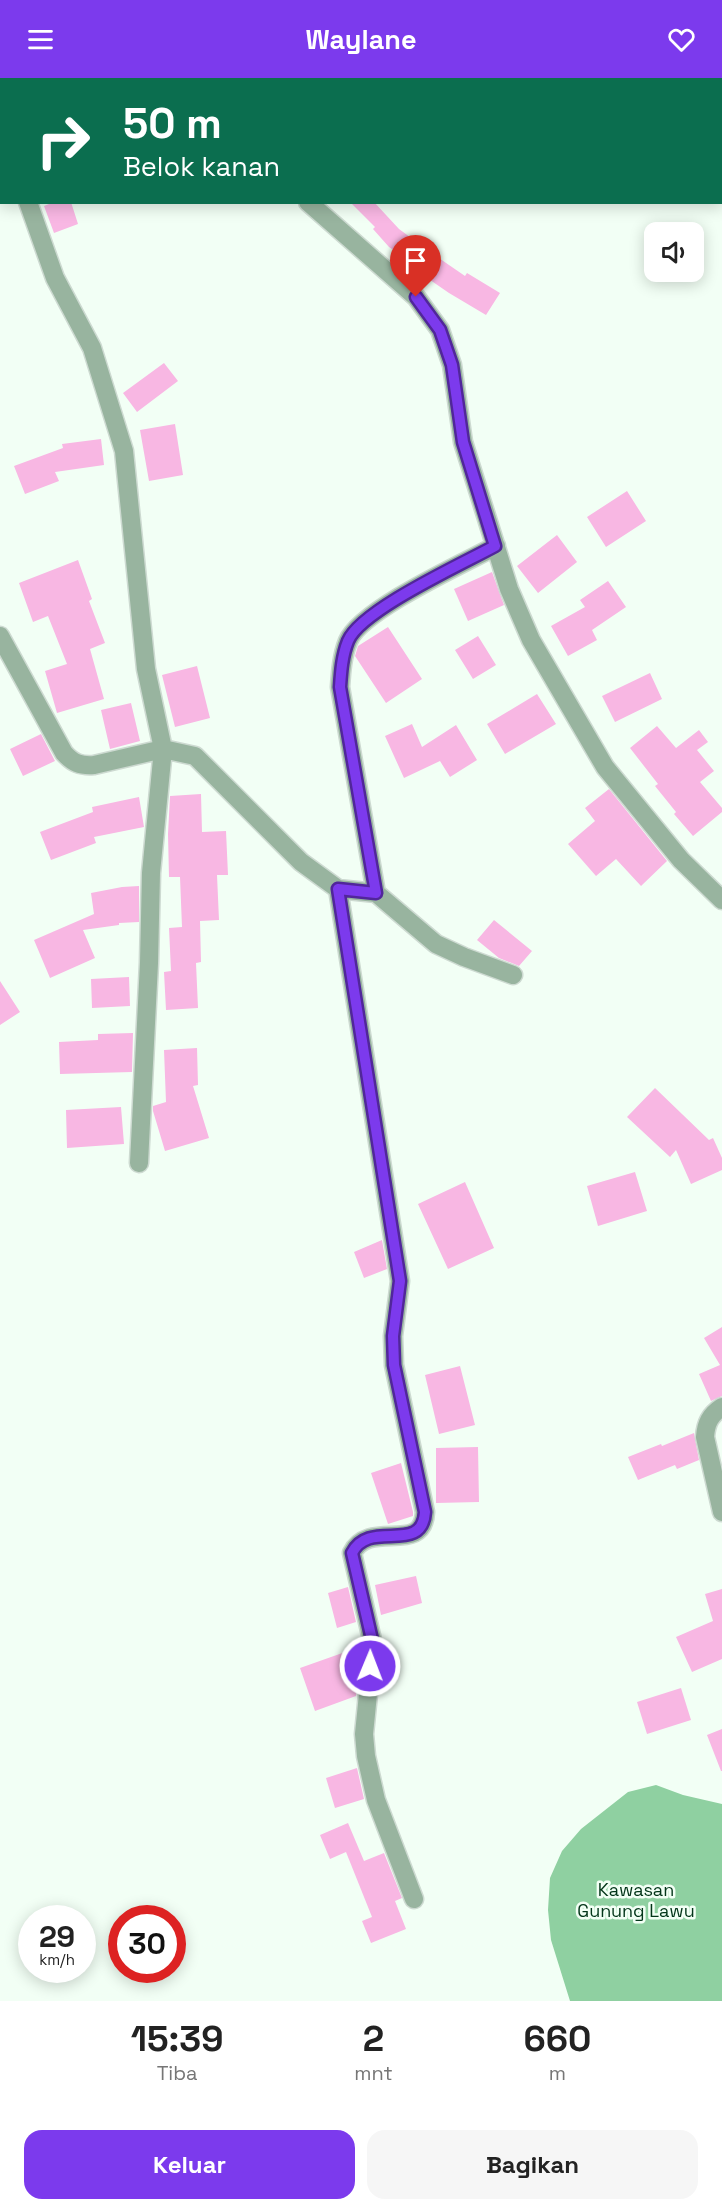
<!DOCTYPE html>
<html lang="id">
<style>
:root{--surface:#fff;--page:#f6f6f6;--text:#222;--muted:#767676;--accent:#7c3aed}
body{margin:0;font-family:"Space Grotesk",sans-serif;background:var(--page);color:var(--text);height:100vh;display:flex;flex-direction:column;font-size:22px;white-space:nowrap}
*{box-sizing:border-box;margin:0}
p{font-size:20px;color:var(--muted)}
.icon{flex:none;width:33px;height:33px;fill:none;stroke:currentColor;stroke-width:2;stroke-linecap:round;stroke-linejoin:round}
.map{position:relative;height:1923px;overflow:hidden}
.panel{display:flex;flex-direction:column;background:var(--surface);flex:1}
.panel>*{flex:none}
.banner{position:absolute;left:0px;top:0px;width:723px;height:126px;box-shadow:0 3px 15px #0003;background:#0b6e4f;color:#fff;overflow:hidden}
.controls{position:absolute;left:644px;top:144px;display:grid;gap:12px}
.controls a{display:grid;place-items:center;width:60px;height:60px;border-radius:12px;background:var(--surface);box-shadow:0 3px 15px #0003;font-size:30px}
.speed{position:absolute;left:18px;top:1827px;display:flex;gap:12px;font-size:30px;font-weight:700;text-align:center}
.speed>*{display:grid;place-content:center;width:78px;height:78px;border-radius:50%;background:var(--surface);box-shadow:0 3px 15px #0003;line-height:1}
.speed small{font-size:15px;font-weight:400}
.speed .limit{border:9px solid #d22;background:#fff;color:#111}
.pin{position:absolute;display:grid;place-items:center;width:51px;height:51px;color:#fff;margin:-62px -26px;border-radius:50% 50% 50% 0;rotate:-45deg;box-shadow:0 0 6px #0007}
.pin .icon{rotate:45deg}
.me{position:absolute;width:66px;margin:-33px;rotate:1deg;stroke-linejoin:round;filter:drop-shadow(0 0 4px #0008)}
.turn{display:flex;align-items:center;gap:21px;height:126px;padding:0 24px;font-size:27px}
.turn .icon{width:78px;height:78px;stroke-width:2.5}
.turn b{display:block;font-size:42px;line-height:51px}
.eta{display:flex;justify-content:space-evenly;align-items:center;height:102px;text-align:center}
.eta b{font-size:36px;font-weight:600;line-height:42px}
.primary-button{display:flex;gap:12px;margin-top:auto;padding:12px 24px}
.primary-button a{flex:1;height:69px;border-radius:18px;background:var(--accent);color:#fff;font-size:24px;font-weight:600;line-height:69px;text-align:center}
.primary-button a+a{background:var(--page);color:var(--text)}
header{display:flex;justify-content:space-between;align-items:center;height:78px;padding:0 24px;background:var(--accent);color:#fff;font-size:27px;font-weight:600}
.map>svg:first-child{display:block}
.forest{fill:#8fd0a1}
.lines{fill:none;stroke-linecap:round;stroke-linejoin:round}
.stream{stroke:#97d8a9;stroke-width:5}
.building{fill:#f8b7e3}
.minor-casing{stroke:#cddad1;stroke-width:21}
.minor{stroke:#98b49f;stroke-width:18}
.route-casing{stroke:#51269a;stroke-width:15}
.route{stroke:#7c3aed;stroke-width:10}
.labels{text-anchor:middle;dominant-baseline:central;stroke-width:5;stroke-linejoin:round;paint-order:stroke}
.park-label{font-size:18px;fill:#033619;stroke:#f2fff5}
</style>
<header><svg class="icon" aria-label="menu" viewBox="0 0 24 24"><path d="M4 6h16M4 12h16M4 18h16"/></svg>Waylane<svg class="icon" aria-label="heart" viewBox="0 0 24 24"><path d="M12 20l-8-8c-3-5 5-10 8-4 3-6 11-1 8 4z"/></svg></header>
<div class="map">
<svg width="722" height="1923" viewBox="0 0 722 1923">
<rect width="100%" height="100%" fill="#f2fff5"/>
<path class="forest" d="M 656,1707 L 683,1717 L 722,1726 L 722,1923 L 570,1923 L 551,1862 L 548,1832 L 550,1800 L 562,1773 L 581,1751 L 628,1714 Z"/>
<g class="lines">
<path class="stream" d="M 8,2 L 10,0
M 0,8 L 2,7"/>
</g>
<path class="building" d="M 54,124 L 71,124 L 78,146 L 54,155 L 44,128 Z
M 350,124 L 374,124 L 399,151 L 433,176 L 465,198 L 467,195 L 500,215 L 486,237 L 449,215 L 420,195 L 422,192 L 389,169 L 373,151 L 375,149 Z
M 164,285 L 178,303 L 137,334 L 123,315 Z
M 175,346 L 183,397 L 149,403 L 140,352 Z
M 101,361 L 104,387 L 55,394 L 59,403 L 25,416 L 14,388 L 63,370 L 62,366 Z
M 627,413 L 646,443 L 606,469 L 587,439 Z
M 557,457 L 577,484 L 538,515 L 517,488 Z
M 78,482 L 92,521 L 89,523 L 105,565 L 90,571 L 104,621 L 57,635 L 45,593 L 67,586 L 48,538 L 33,544 L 19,505 Z
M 492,494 L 504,527 L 468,543 L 454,511 Z
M 608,503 L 626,529 L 592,552 L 597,562 L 568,578 L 551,548 L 585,529 L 580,522 Z
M 388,549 L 422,601 L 386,625 L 355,578 L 358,568 Z
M 478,558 L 496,587 L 473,601 L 455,572 Z
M 197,588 L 210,640 L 175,649 L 162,597 Z
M 650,595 L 662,621 L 615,644 L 602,618 Z
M 537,616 L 556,646 L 505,676 L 487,646 Z
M 131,625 L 140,663 L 110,671 L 101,632 Z
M 412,646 L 422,669 L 456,647 L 477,682 L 450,699 L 440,683 L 404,700 L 385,658 Z
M 657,648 L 676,670 L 699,652 L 708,664 L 697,672 L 714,693 L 700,704 L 722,730 L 722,734 L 693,758 L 674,736 L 676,734 L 655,708 L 658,706 L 630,670 Z
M 41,656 L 55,683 L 23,698 L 10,671 Z
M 609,711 L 667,783 L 641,808 L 616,781 L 596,798 L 568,766 L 595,743 L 585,730 Z
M 201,716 L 202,754 L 226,753 L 228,797 L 217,797 L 219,842 L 200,843 L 201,884 L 196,885 L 198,930 L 166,932 L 164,894 L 171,893 L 169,850 L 182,849 L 180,799 L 169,799 L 168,756 L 170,718 Z
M 139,719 L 144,749 L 94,759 L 96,765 L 51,782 L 40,754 L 93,734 L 92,729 Z
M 139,808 L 139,844 L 119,845 L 119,847 L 83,852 L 95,880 L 50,900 L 34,862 L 94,836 L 91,815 L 122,809 Z
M 494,842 L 532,873 L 519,888 L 499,880 L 477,862 Z
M 129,899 L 130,928 L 92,930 L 91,901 Z
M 0,903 L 20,934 L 0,947 Z
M 133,955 L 132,994 L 60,996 L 59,964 L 98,962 L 98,956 Z
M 197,970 L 198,1007 L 193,1008 L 209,1060 L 165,1073 L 153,1033 L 153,1028 L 166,1024 L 164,972 Z
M 655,1010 L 709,1062 L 713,1060 L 722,1080 L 722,1092 L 691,1106 L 676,1072 L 670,1079 L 627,1039 Z
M 121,1029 L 124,1066 L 67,1070 L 66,1032 Z
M 635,1094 L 647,1133 L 598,1148 L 587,1108 Z
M 465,1104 L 494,1170 L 448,1191 L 418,1126 Z
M 382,1162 L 387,1191 L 364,1200 L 354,1174 Z
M 722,1249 L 722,1318 L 711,1323 L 699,1296 L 720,1287 L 704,1260 Z
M 460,1288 L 475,1347 L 439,1356 L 425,1297 Z
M 694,1355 L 699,1382 L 677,1391 L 675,1387 L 638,1402 L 628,1379 L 661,1366 L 662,1368 Z
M 478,1369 L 479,1424 L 436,1425 L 436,1370 Z
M 401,1385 L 413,1434 L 413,1438 L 388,1446 L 371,1395 Z
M 416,1498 L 422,1525 L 381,1537 L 375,1507 Z
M 348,1509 L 356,1544 L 337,1550 L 328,1515 Z
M 722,1511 L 722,1581 L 692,1594 L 676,1559 L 713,1543 L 705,1516 Z
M 348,1573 L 358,1601 L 356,1618 L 315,1633 L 300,1590 Z
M 681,1610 L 691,1642 L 647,1656 L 637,1624 Z
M 722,1651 L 722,1693 L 721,1693 L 707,1657 Z
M 357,1690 L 364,1721 L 335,1730 L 326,1700 Z
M 348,1745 L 364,1783 L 384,1775 L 402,1820 L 395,1823 L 406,1851 L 371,1865 L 362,1843 L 372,1839 L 346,1774 L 330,1781 L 320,1757 Z"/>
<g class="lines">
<defs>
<path id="minor" d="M 242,2 L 243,0
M 0,43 L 2,48
M 28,124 L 55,200 L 92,270 L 124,373 L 146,591 L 163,671 L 151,795 L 149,885 L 139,1085
M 308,124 L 416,219 L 440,252 L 452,287 L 463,364 L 509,511 L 531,562 L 605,689 L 681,782 L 722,822
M 0,558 L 64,675 C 73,685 80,688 94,687 L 163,671 L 195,678 L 301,784 L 338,811 L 376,815 L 436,866 L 464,879 L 513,897
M 338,811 L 400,1203 L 393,1258 L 394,1287 L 425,1434 C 423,1478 369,1440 352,1475 L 373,1566 L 364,1656 L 366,1678 L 376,1722 L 414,1821
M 376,815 L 340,609 C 341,594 342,578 348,563 C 361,532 462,486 496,468
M 722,1329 C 710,1337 706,1345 705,1359 L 722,1434"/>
</defs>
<use href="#minor" class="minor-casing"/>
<use href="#minor" class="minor"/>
</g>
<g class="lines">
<defs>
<path id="route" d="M 370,1588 L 373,1566 L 352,1475 C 369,1440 422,1478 425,1434 L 394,1287 L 393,1258 L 400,1203 L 338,811 L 376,815 L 340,609 C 341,594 342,578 348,563 C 361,532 462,486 495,468 L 463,364 L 452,287 L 440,252 L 416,219"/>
</defs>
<use href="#route" class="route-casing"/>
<use href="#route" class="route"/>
</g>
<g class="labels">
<g class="park-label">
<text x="636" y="1811">Kawasan<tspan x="636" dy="21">Gunung Lawu</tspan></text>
</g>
</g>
</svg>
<div class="controls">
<a><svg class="icon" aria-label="sound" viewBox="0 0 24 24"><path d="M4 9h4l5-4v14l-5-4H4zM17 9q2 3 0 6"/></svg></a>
</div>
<div class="speed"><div>29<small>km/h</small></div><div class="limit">30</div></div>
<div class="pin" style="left:416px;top:219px;background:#d93025"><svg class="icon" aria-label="arrive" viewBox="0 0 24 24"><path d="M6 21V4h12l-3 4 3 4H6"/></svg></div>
<svg class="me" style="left:370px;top:1588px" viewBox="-20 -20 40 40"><circle r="17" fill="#7c3aed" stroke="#fff" stroke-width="3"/><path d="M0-11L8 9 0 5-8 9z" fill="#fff"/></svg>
<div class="banner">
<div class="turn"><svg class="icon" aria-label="right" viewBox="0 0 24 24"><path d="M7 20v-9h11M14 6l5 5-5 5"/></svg><div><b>50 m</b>Belok kanan</div></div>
</div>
</div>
<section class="panel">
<div class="eta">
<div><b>15:39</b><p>Tiba</p></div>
<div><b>2</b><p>mnt</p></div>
<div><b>660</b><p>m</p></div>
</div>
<div class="primary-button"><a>Keluar</a><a>Bagikan</a></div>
</section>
